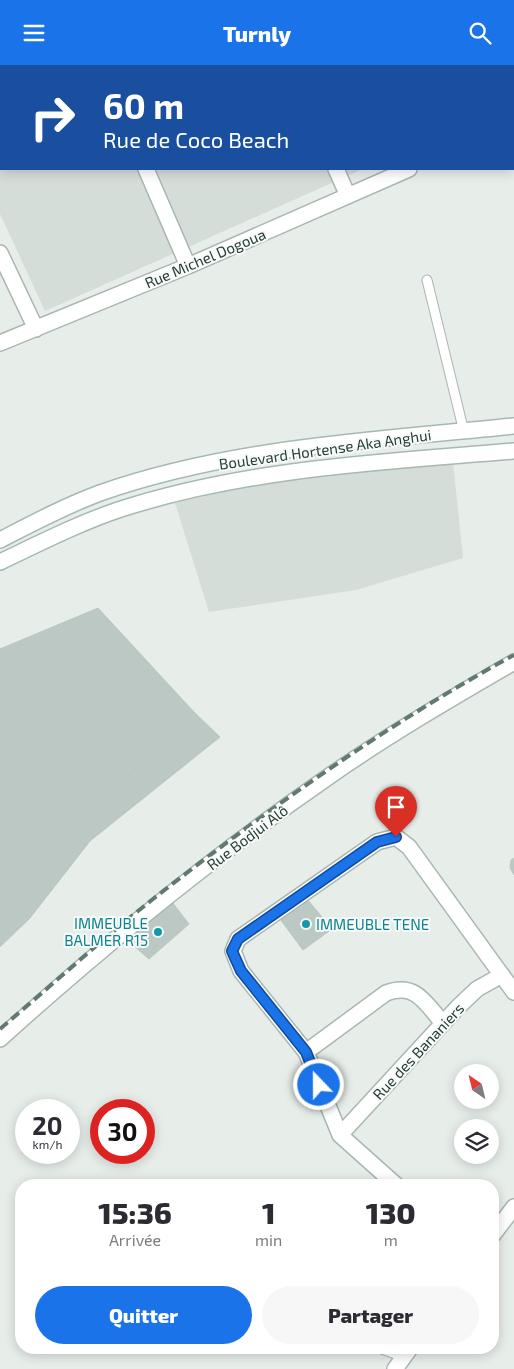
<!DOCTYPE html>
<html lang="fr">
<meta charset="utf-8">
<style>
:root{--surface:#fff;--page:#f7f7f7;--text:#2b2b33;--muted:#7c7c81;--accent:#1a73e8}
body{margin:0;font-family:"Exo 2",sans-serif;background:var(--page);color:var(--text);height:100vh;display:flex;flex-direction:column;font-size:19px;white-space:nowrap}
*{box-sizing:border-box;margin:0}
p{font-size:16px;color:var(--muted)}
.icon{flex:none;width:28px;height:28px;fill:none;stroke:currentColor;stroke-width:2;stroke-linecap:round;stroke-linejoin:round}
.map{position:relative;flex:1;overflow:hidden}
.drawer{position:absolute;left:15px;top:1114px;width:484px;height:175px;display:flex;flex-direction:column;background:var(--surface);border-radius:20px;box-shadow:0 2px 12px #0003}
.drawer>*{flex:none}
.hud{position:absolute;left:0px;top:0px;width:515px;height:105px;box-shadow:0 2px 12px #0003;background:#1a4fa0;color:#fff;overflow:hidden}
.needle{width:32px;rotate:325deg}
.controls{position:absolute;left:454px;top:999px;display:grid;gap:10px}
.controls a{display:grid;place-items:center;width:45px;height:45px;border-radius:50%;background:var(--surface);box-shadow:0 2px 12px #0003;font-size:25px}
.speed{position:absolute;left:15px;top:1034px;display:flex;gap:10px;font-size:25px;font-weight:700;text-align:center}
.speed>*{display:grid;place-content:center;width:65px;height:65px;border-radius:50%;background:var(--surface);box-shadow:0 2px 12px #0003;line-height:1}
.speed small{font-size:12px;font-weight:400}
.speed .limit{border:8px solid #d22;background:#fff;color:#111}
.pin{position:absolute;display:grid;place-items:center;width:42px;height:42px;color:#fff;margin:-51px -21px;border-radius:50% 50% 50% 0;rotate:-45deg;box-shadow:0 0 5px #0007}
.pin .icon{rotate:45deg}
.me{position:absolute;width:55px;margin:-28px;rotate:338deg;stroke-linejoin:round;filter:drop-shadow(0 0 4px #0008)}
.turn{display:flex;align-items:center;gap:18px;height:105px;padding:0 20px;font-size:22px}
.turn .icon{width:65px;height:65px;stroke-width:2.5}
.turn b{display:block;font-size:35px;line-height:42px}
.eta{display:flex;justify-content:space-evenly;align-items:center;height:85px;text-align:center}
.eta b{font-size:30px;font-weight:800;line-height:35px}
.button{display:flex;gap:10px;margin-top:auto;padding:10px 20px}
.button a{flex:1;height:58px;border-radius:30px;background:var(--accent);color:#fff;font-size:20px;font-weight:800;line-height:58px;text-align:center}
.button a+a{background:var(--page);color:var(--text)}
header{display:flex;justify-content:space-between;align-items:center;height:65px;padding:0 20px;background:var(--accent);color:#fff;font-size:22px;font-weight:800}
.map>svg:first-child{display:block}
.built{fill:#d5ddd9}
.building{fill:#bcc8c3;stroke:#bac7c1}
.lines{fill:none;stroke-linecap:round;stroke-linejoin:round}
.lane-casing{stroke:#aab6b1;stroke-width:11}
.street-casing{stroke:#aab6b1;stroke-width:18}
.secondary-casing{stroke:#a6b8b2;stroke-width:18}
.lane{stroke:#fff;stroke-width:9}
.street{stroke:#fff;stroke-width:15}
.secondary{stroke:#fff;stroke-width:15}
.rail{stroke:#627972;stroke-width:4;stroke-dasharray:10 5;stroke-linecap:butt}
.route-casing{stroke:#114b97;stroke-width:12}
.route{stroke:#1a73e8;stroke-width:9}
.culture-dot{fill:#0f9aa8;stroke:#f7faf9;stroke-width:2}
.labels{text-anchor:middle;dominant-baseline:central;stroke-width:4;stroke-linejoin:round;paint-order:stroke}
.street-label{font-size:15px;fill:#273e37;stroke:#f7faf9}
.culture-label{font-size:15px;fill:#0d838f;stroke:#f7faf9;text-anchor:end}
</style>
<header><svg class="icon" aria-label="menu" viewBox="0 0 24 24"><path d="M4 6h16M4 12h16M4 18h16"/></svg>Turnly<svg class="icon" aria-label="search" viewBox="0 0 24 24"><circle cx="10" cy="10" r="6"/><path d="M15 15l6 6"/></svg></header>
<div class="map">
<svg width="514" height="1304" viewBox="0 0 514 1304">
<rect width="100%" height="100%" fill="#e7eeea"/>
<path class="built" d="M 0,0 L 514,0 L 514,36 L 514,1 L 1,1 L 1,104 L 363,104 L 45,246 L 0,149 Z
M 453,397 L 463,493 L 356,525 L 209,547 L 175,438 L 254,420 L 346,407 Z"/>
<path class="building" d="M 98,543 L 194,647 L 0,833 L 0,584 Z
M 194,647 L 220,672 L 90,776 L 30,853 L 0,882 L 0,833 Z
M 514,793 L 514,810 L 510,803 L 511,795 Z
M 307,834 L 332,864 L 303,885 L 280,854 Z
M 172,837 L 189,859 L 149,894 L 127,875 Z"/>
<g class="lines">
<defs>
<path id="lane" d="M 427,215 L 464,367
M 376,1282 L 404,1292"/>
<path id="street" d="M 100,0 L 101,1
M 290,0 L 291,1
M 494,0 L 495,1
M 514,58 L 514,57
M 146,104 L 188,201
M 336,104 L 348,131
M 0,188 L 36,264
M 0,278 L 188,201 L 409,104
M 0,974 C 104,880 215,790 331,710 C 390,669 452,633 514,597
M 306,987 L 386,928 C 416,917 425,938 443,958
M 340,1070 L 458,942 L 477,924 L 502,910
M 396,1120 L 340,1070 L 306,987 L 241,906 L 233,886 L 238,874 L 377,777 L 396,772 L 409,782 L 514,927
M 492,1171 L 514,1142
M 395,1304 L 411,1282"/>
<path id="secondary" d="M 0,475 C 33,458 65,441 100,428 C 230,382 377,375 514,361
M 0,497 C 40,478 79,458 121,444 C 248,403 383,397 514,386"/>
</defs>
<use href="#lane" class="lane-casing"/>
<use href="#street" class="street-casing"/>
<use href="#secondary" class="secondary-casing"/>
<use href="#lane" class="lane"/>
<use href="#street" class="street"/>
<use href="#secondary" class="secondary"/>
<path class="rail" d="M 0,964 C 51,921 101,875 153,834 C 267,745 387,659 514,590"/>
</g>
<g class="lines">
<defs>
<path id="route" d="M 319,1020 L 306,987 L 241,906 L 232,886 L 238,874 L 377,777 L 396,772"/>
</defs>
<use href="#route" class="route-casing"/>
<use href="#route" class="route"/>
</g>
<g class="culture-dot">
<circle cx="306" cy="859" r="5"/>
<circle cx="158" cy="867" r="5"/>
</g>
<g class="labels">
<g class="street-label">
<text transform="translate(205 193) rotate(-23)">Rue Michel Dogoua</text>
<text transform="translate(325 384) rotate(-8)">Boulevard Hortense Aka Anghui</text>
<text transform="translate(247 772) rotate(-37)">Rue Bodjui Alô</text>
<text transform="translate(418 986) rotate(-47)">Rue des Bananiers</text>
</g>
<g class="culture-label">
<text x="148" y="858">IMMEUBLE<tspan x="148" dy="17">BALMER R15</tspan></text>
<text x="316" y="859" text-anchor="start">IMMEUBLE TENE</text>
</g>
</g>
</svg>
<div class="controls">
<a><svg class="needle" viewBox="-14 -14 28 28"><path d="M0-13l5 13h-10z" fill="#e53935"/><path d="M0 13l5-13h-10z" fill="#7c7c81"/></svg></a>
<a><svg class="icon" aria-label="layers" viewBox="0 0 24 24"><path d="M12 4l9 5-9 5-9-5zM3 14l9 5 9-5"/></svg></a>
</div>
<div class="speed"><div>20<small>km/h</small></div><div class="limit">30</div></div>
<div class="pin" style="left:396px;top:772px;background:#d93025"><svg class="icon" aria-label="arrive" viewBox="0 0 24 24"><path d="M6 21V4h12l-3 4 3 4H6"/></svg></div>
<svg class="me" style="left:319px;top:1020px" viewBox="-20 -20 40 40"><circle r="17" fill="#1a73e8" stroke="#fff" stroke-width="3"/><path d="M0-11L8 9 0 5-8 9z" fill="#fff"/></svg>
<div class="hud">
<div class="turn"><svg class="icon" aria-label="right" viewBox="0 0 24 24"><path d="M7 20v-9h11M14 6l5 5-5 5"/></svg><div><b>60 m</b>Rue de Coco Beach</div></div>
</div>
<section class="drawer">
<div class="eta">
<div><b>15:36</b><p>Arrivée</p></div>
<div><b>1</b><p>min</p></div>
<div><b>130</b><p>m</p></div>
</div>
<div class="button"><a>Quitter</a><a>Partager</a></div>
</section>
</div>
